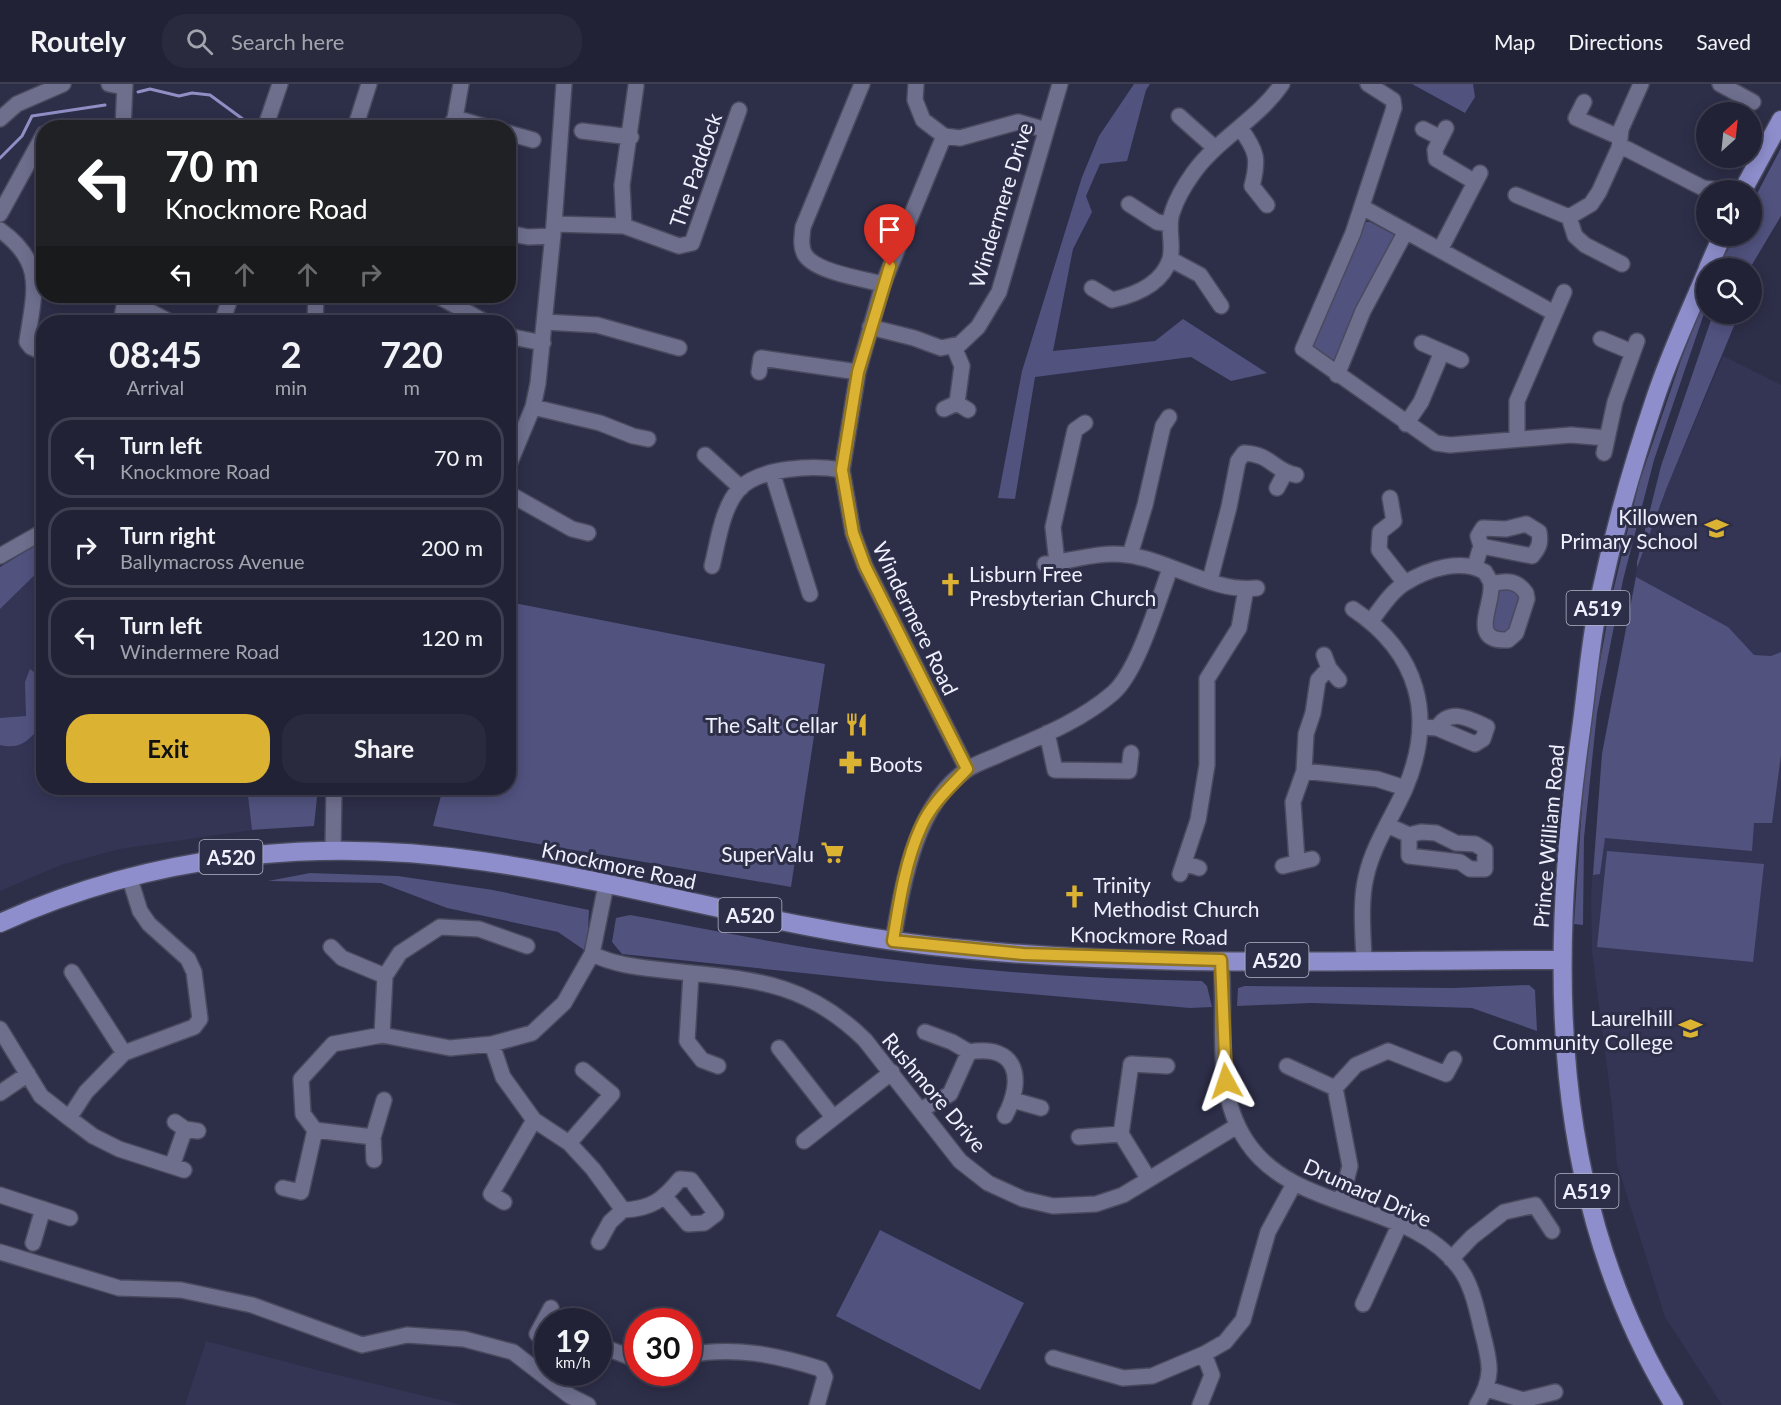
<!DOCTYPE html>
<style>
:root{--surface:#222236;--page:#2a2a3e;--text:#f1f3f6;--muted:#a2a4ad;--line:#3f3f51;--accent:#dcb233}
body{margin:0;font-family:Lato,sans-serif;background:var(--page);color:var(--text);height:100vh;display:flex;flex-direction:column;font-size:22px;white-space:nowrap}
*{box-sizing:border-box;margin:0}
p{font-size:20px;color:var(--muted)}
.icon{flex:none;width:33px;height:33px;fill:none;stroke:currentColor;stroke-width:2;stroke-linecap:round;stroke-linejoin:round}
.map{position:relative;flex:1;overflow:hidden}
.side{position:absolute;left:36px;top:231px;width:480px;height:480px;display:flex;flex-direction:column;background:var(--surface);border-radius:24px;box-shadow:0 3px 15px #0003,0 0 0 2px var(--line)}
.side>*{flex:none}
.hud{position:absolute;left:36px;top:36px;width:480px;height:183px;border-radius:24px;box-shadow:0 3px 15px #0003,0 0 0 2px var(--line);background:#202124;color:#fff;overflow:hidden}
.needle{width:39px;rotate:27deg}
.controls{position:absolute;left:1696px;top:18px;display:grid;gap:12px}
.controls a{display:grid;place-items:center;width:66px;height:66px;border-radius:50%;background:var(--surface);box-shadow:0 3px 15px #0003,0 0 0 2px var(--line);font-size:30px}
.speed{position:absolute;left:534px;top:1224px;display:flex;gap:12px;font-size:30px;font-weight:700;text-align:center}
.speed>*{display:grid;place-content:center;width:78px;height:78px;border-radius:50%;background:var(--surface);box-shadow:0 3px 15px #0003,0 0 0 2px var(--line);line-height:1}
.speed small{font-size:15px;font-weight:400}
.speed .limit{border:9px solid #d22;background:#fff;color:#111}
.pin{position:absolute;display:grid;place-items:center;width:51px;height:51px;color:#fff;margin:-62px -26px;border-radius:50% 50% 50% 0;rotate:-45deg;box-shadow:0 0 6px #0007}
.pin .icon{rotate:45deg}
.me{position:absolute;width:66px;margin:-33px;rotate:355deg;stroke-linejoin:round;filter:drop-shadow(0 0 4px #0008)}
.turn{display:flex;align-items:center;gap:21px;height:126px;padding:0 30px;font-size:27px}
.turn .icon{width:78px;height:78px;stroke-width:2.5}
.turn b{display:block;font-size:42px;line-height:51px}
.lanes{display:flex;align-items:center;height:57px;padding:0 30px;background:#0003;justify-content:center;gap:30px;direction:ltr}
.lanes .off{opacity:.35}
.eta{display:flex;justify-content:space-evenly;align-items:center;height:102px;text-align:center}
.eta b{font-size:36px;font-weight:700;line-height:42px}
.cta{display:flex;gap:12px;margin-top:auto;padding:12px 30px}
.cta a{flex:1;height:69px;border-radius:24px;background:var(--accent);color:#111;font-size:24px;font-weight:700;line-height:69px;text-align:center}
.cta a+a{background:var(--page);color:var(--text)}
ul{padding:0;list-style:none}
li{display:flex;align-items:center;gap:18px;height:81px;margin:0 12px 9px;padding:0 18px;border:3px solid var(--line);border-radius:24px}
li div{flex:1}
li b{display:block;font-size:22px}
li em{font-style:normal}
header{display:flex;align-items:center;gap:36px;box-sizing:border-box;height:84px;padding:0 30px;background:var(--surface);border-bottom:2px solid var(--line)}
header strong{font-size:28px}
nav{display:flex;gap:33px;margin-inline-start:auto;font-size:21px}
.search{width:420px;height:54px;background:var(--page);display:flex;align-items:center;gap:15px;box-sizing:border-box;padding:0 21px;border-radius:24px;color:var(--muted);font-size:22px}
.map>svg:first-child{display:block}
.built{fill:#343555}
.green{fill:#51527e}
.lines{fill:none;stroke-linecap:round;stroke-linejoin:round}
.stream{stroke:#8f8fc5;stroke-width:3}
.minor-casing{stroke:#4a4a5f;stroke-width:18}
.major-casing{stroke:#4a4a5f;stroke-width:21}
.minor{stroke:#6e6f8d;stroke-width:15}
.major{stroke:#8d8ecb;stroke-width:18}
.route-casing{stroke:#8f7421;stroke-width:15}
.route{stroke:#dcb233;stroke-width:10}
.labels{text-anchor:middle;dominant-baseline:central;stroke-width:6;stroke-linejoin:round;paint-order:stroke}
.shield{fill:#2d2e48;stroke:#b5b6c7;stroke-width:1.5}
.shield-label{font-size:20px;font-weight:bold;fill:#eff0fe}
.street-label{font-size:21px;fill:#eff0fe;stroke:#2d2e48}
.poi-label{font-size:21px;fill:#eff0fe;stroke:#2d2e48;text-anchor:end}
</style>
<header>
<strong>Routely</strong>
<div class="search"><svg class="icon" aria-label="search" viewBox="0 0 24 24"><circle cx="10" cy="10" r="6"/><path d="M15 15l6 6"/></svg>Search here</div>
<nav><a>Map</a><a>Directions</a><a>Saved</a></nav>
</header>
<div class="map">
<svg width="1781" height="1321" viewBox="0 0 1781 1321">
<rect width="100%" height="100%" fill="#2d2e48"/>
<path class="built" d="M 1723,272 L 1781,301 L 1781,1321 L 1722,1321 L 1665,1233 L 1617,1080 L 1612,1022 L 1592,868 L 1591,812 L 1602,668 L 1637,484 L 1667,403 Z
M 43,483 L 44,704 L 247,704 L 252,746 L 119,765 L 61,781 L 0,807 L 0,525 Z
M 206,1257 L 317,1286 L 462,1321 L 185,1321 Z"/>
<path class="green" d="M 1134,0 L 1150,0 L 1146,6 L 1127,77 L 1100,80 L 1086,112 L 1092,128 L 1073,165 L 1053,267 L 1155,257 L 1183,235 L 1267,289 L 1231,297 L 1191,273 L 1035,293 L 1015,415 L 998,414 L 1022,287 L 1082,93 L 1099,52 Z
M 1412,0 L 1473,0 L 1475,13 L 1465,29 Z
M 1781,64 L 1781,132 L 1750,184 L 1718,184 L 1735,152 L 1752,152 L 1752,119 Z
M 1365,138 L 1370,138 L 1396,152 L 1337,281 L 1312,266 L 1309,259 L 1347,184 Z
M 1707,210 L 1707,221 L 1654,376 L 1623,496 L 1597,629 L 1584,754 L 1583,841 L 1574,840 L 1587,648 L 1612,512 L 1639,399 L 1681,276 Z
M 1713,230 L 1739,230 L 1667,403 L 1637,484 L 1637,478 L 1661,382 Z
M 43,457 L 43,483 L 0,525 L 0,483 Z
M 1636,493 L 1728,543 L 1754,571 L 1771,572 L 1781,568 L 1781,671 L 1772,739 L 1754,739 L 1752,767 L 1605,754 L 1600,790 L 1593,791 L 1602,670 Z
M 1506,501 L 1523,512 L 1514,545 L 1500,552 L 1489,542 L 1494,510 Z
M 509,518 L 825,580 L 791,803 L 433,742 L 443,704 L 508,704 Z
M 30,585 L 43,595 L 43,613 L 34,630 L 41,640 C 31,656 20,666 0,661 L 0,634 L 26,632 L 25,598 Z
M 247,704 L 318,704 L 314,742 L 252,746 Z
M 1607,767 L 1764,780 L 1753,878 L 1597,863 Z
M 310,789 L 398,792 L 493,806 L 589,826 L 587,868 L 558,848 L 447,824 L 381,799 L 268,797 Z
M 630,831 C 698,843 767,858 836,868 C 957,886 1079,895 1202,897 L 1207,902 L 1212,923 L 1190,924 L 880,897 L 622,870 L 612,858 L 616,834 Z
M 1529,901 L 1535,906 L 1537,947 L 1472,924 L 1311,919 L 1237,922 L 1238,904 L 1245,902 L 1453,904 Z
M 880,1146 L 1024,1219 L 980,1306 L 836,1232 Z"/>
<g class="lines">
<path class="stream" d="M 138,8 L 150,5 L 179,12 L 192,9 L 210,11 L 255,44
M 0,74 L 22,52 L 32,32 L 105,21"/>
<defs>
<path id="minor" d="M 109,0 L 124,3
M 862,0 L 803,143 C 802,153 800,162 805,171 C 816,188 863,195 883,200
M 916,0 L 915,16 L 923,36 L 944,52 L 960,54 L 1018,38 L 1046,46
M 1368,0 L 1393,16 L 1394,24 L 1353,149 L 1303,265 L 1436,359 L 1450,361 L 1571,351 L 1607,354
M 1720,0 L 1753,18
M 1584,18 L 1576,34 L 1619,53
M 1179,32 L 1215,64
M 455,34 L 489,44
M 0,35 L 17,20 L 63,0
M 123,44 L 125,0
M 265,44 L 280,0
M 355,44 L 369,0
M 449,44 L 455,34 L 461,0
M 1240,44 C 1257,67 1259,75 1252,102 L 1267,121
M 1446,44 L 1435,66 L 1436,75 L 1475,98
M 1423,45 L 1441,54
M 582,47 L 631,53
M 508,49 L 533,56
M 944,52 L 883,200 L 858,288 L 842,386 L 853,449 L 865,482 L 967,685
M 1619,64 L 1627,65 L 1703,104 L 1719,106
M 1516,111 L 1569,133 L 1591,120 L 1599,108 L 1619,64 L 1621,45 L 1641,0
M 1129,120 L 1157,138 L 1170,140
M 1362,123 L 1554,229
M 0,130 L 44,50
M 1569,133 L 1575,152 L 1585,161 L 1622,180
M 554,140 L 624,142 L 679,162 L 692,159 L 739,26
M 624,142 L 622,101 L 636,2
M 0,146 C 46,179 34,208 27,258 L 31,263 L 44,269
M 508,149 L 528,153 L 553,152
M 1440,166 L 1480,89
M 1170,175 L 1200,191 L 1221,222
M 1092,204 L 1112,216 C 1135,211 1162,200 1170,175 C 1174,161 1167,144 1172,129 C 1176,116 1186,99 1194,88 C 1219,54 1258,35 1282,0
M 438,212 L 485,238
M 126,222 L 143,224 L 170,238
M 121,238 L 126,212
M 222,238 L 231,212
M 315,238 L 316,212
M 545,238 L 597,241 L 679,264
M 870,243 L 914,254 L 941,264 L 960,260 L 978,243 L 999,208 L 1060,0
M 508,252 L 543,259
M 1601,255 L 1632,268
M 1422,259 L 1461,276
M 954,263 L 962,282 L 957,319
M 759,288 L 761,274 L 858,288
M 1337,291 L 1363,227 L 1406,147
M 533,323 L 600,339 L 633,352 L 648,355
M 944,325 L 957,319 L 968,326
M 1406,340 L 1421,318 L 1442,268
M 1517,355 L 1517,317 L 1564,208
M 1604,369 L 1615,318 L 1637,257
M 705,371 L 741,404
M 508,383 L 533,323 L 538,299 L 554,140 L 564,0
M 772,388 L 810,510
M 1277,404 L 1285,389
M 508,409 L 572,445 L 588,449
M 1390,414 L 1394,437 L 1380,448 L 1379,466 L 1405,499
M 1130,471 L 1145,421 L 1163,342 L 1169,333
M 0,472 L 44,447
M 1057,479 L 1053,443 L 1075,346 L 1085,339
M 1045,480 C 1073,477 1099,467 1127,471 C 1170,476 1213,509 1257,504
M 712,482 C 718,458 722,423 740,404 C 762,383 814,381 842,386
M 1475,482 L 1481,462 L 1478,452 L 1483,444 L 1506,445 L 1526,440 L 1539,448 C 1541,459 1539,464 1532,472 L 1481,462
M 1210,496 L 1229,423 L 1238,377 L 1244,369 C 1271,370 1274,387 1296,391
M 1353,525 C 1419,569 1436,633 1405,705 C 1392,734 1373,761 1366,793 C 1360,818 1363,850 1364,875
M 1371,537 C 1381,524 1391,508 1405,499 C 1428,485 1461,474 1485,488 C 1487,492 1491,497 1491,501 C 1493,522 1468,558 1508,556 L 1516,549 L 1527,515 L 1526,509 C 1517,496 1506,496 1491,500
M 1324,571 L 1329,584 L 1339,596
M 1422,643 L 1437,644 L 1475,660 L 1483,655 L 1487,643 C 1470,635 1450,623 1437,644
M 1047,649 L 1055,686 L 1129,687 L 1131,669
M 1304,687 L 1377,695 L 1405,704
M 1387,741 L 1409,751 L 1421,748 L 1436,749 L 1456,759 L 1475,760 L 1485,766 L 1485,785 L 1470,785 L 1460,778 L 1409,772 L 1409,751
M 333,765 L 334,704
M 1297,777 L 1293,718 L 1304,687 L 1306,650 L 1313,629 L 1318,596 L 1329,584
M 1184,779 L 1199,784
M 1283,782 L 1312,775
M 1180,790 L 1198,736 L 1207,681 L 1207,595 L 1239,544 L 1246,505
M 893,857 C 903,799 915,720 968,685 C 979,678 993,674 1005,668 C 1042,652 1082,636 1113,609 C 1138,587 1158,517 1170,485
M 331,863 L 342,874 L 385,892
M 592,870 C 615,881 637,883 663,886 C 745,896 801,893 865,956 L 960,1077 L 988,1099 L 1023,1115 L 1053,1122 L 1096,1120 L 1123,1111 L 1237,1042
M 1221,876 C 1227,936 1211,1005 1247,1058 C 1296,1132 1417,1115 1464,1191 C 1473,1207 1477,1226 1481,1243 C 1489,1276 1496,1290 1477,1321
M 72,888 L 124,969
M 691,890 L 687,957 L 702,976 L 718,982
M 0,945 L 41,1012 L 69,1034 L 93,1052 L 119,1065 L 184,1086
M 925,948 L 952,958 L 969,968 C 1019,960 1024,996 1005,1032
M 382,951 L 385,892 L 400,869 L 440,843 L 479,845 L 527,862
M 492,960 L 503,993 L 534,1036 L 569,1059 L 593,1085 L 623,1126 L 610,1138 L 599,1158
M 779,964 L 833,1033
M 1287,982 L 1335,1004
M 0,1009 L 28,990
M 1013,1016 L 1041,1024
M 920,1026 L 950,1010 L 969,968
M 69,1034 L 86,1008 L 124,969 L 194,943 L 200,935 L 194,888 L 188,875 L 149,840 L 140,827 L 129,792
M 175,1038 L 185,1045 L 198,1047
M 315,1046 L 373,1053
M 1079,1053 L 1121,1050
M 804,1057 L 892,988
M 569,1059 L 612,1010 L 583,986
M 374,1076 L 373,1053 L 384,1016
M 172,1082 L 185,1045
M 1148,1094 L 1121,1050 L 1131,980 L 1167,982
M 283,1104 L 301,1108 L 315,1046 L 303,1030 L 301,995 L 333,960 L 382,951 L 450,964 L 492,960 L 532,949 L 564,919 L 592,870 L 606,801
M 0,1111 L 70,1134
M 1341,1117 L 1350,1082 L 1335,1004 L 1356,981 L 1388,967 L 1446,990 L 1454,975
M 504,1118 L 491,1110 L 534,1036
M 623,1126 C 651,1125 663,1116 680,1095 L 691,1096 L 716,1130 L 704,1139 L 688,1140 L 665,1113
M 33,1159 L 43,1125
M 0,1168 L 119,1204 L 181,1206 L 252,1221 L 362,1261 L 407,1251 L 464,1255 L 513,1268 L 570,1312 L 588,1321
M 1451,1175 L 1472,1153 L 1504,1128 L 1535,1121 L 1552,1147
M 1363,1220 L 1399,1142
M 537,1250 L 551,1224
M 598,1261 L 638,1276
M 688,1271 C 734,1262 777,1271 821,1285 L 825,1293 L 817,1321
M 1053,1274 L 1123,1294 L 1152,1292 L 1204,1270 L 1225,1258 L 1243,1236 L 1268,1148 L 1294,1100
M 1487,1305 L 1523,1316 L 1555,1308
M 1200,1321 L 1212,1291 L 1204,1270"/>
<path id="major" d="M 1743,106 L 1781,36
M 1708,184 L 1722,152
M 0,839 C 152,770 316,753 481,777 C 633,799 781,845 933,862 C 1141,885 1352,876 1560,876
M 1674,1321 C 1548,1115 1548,877 1581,646 C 1587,603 1590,559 1599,517 C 1613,451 1632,383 1654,318 C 1668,274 1689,230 1707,187"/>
</defs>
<use href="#minor" class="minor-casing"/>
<use href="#major" class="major-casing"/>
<use href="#minor" class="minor"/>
<use href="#major" class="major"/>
</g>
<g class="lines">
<defs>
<path id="route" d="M 890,182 L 858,288 L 842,386 L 853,449 L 865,482 L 967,685 C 950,703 931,720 921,743 C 905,778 899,820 893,857 L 1023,870 L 1221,876 L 1226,997"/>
</defs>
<use href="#route" class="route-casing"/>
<use href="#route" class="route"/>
</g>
<defs>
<symbol id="school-bare" viewBox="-9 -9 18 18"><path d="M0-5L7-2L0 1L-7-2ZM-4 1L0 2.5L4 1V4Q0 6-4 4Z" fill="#dcb233" stroke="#2d2e48" stroke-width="2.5" paint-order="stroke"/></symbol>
<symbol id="church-bare" viewBox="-9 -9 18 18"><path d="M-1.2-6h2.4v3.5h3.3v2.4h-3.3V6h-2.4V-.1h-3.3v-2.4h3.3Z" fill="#dcb233" stroke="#2d2e48" stroke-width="2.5" paint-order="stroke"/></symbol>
<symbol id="restaurant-bare" viewBox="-9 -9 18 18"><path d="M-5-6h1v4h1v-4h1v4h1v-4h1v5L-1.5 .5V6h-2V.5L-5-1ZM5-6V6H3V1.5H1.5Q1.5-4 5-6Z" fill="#dcb233" stroke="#2d2e48" stroke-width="2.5" paint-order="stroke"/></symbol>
<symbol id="pharmacy-bare" viewBox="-9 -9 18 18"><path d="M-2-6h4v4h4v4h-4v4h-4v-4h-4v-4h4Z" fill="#dcb233" stroke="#2d2e48" stroke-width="2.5" paint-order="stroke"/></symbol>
<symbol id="supermarket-bare" viewBox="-9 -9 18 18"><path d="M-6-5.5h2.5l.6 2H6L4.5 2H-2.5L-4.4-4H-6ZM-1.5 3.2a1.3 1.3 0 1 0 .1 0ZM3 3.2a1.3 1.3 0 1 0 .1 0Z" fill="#dcb233" stroke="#2d2e48" stroke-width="2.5" paint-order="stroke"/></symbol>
</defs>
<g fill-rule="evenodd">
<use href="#school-bare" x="1700" y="428" width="33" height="33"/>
<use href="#church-bare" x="934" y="484" width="33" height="33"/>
<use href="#restaurant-bare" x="840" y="624" width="33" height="33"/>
<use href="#pharmacy-bare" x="834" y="662" width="33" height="33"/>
<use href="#supermarket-bare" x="816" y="752" width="33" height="33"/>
<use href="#church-bare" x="1058" y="796" width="33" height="33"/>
<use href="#school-bare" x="1674" y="928" width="33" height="33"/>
</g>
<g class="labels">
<g class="shield">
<rect x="1566.5" y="507" width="63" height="34" rx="4.5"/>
<rect x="199.5" y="756" width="63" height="34" rx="4.5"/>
<rect x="718.5" y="814" width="63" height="34" rx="4.5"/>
<rect x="1245.5" y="859" width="63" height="34" rx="4.5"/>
<rect x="1555.5" y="1090" width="63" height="34" rx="4.5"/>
</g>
<g class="shield-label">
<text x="1598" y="524">A519</text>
<text x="231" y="773">A520</text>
<text x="750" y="831">A520</text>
<text x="1277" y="876">A520</text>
<text x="1587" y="1107">A519</text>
</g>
<g class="street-label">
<text transform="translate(695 86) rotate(-71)">The Paddock</text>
<text transform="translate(1000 121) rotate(-73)">Windermere Drive</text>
<text transform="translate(916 534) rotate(64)">Windermere Road</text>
<text transform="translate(1548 752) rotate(-85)">Prince William Road</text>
<text transform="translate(619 781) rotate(12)">Knockmore Road</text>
<text transform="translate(1149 851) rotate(1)">Knockmore Road</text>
<text transform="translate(935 1008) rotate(50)">Rushmore Drive</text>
<text transform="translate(1368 1108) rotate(24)">Drumard Drive</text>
</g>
<g class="poi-label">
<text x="1698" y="432">Killowen<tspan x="1698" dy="24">Primary School</tspan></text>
<text x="969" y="489" text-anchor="start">Lisburn Free<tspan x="969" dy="24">Presbyterian Church</tspan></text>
<text x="838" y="640">The Salt Cellar</text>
<text x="869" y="679" text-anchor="start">Boots</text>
<text x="814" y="769">SuperValu</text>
<text x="1093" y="800" text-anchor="start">Trinity<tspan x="1093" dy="24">Methodist Church</tspan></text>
<text x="1673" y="933">Laurelhill<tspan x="1673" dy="24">Community College</tspan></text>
</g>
</g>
</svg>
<div class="controls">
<a><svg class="needle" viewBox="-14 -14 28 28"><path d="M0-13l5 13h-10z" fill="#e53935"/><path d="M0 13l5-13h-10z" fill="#a2a4ad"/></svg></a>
<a><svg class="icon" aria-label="sound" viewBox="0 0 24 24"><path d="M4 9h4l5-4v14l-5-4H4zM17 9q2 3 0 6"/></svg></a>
<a><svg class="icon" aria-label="search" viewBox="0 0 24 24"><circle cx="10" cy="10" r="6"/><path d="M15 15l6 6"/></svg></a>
</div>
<div class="speed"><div>19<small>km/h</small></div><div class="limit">30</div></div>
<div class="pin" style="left:890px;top:182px;background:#d93025"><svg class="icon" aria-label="arrive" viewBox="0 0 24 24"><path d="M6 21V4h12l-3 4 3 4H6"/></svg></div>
<svg class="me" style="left:1226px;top:997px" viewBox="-20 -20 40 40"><path d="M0-17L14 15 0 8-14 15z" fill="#dcb233" stroke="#fff" stroke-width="4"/></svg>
<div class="hud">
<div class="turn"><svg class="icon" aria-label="left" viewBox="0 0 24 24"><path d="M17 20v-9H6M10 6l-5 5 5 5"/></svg><div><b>70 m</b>Knockmore Road</div></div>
<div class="lanes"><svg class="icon" aria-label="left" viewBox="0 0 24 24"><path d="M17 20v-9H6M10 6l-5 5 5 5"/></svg><svg class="icon off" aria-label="ahead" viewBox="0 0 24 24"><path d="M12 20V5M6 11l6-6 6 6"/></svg><svg class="icon off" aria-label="ahead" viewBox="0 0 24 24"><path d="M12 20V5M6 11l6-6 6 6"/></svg><svg class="icon off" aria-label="right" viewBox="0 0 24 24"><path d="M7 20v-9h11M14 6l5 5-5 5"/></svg></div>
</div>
<section class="side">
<div class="eta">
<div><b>08:45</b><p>Arrival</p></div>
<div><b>2</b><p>min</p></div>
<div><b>720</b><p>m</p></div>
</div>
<ul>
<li><svg class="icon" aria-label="left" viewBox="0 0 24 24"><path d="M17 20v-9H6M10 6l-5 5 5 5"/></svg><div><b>Turn left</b><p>Knockmore Road</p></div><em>70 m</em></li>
<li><svg class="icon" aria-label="right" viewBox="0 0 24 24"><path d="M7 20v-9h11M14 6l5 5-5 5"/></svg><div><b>Turn right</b><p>Ballymacross Avenue</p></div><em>200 m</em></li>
<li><svg class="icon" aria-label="left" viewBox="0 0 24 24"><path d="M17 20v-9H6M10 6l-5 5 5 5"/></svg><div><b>Turn left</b><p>Windermere Road</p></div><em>120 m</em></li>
</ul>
<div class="cta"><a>Exit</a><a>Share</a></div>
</section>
</div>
